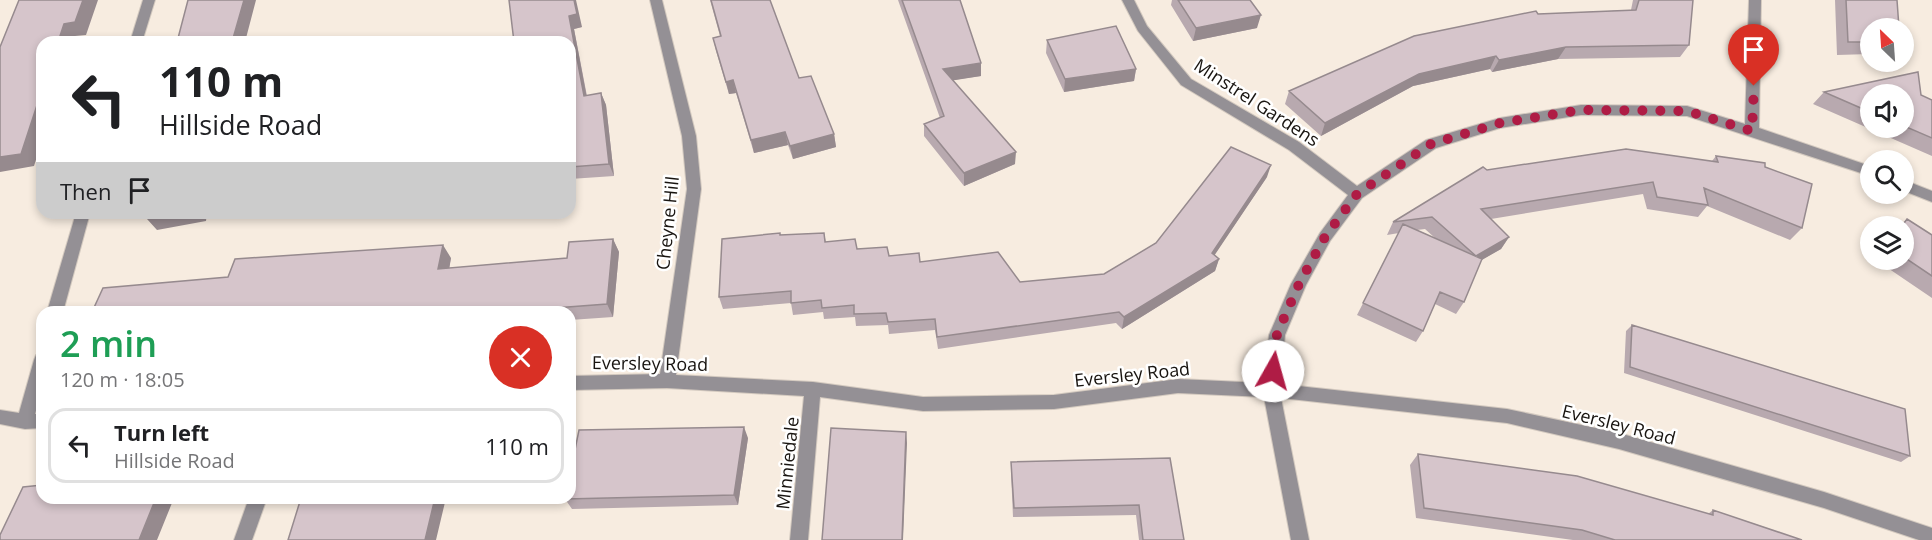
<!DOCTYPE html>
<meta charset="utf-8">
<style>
:root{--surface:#fff;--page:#f6f6f6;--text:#202124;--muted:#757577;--line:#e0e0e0}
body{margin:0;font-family:"Open Sans",sans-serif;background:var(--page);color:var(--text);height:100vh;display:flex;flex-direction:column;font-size:22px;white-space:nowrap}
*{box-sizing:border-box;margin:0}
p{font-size:20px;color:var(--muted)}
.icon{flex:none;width:33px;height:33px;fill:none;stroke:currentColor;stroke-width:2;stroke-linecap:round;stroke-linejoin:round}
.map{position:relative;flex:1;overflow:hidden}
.details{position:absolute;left:36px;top:306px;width:540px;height:198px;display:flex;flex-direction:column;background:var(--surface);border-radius:18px;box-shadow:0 3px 9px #0003}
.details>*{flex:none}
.top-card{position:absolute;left:36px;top:36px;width:540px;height:183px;border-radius:18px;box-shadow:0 3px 9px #0003;background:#fff;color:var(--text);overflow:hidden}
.needle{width:39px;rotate:335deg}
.fabs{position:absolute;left:1860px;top:18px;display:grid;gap:12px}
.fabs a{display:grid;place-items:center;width:54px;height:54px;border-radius:50%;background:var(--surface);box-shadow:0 3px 9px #0003;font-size:30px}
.pin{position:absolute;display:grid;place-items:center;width:51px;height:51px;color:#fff;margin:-62px -26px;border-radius:50% 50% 50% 0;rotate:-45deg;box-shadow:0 0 6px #0007}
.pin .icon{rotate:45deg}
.me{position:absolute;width:66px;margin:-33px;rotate:7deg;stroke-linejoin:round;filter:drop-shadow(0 0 4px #0008)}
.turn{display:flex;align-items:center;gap:21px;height:126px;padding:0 24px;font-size:27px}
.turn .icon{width:78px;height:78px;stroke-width:2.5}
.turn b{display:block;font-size:42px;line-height:51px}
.then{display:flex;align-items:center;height:57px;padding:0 24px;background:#0003;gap:12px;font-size:22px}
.round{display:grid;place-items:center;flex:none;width:63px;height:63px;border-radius:32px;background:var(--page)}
.head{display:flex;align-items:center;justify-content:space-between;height:102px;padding:0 24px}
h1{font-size:36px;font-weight:600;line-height:45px;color:#1e9e55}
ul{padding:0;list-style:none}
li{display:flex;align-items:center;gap:18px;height:75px;margin:0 12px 9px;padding:0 12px;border:3px solid var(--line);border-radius:18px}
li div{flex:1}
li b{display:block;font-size:22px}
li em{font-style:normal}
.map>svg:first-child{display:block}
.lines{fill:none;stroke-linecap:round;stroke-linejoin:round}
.street-casing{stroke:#d3c9bf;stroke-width:2}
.street{fill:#949095;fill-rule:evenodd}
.wall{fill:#b8a9af;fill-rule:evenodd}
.shaded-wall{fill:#968a8e}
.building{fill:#d6c5cb;stroke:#968a8e;stroke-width:1.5}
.route{stroke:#af1c45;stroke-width:10;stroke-dasharray:0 18}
.labels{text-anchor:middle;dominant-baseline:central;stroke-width:5;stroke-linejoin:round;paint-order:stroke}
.street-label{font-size:18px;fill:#181410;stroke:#fff}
</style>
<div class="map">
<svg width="1932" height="540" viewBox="0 0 1932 540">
<rect width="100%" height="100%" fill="#f7ece0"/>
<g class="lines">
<defs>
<path id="street" d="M 143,0 L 155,0 L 142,42 L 130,42 Z
M 650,0 L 662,0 L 696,136 L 701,189 L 676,375 L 813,382 L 923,397 L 1054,395 L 1178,379 L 1264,383 L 1269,335 L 1291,284 L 1320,233 L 1348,195 L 1289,150 L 1181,85 L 1138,31 L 1122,0 L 1134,0 L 1147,26 L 1191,79 L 1299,142 L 1357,186 L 1426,140 L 1500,118 L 1581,105 L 1687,106 L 1745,124 L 1749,0 L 1761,0 L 1759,128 L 1870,166 L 1870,176 L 1687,116 L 1581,115 L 1500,128 L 1436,148 L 1362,198 L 1330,241 L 1306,285 L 1285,335 L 1280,384 L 1507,409 L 1619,433 L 1824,492 L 1932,528 L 1932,540 L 1919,540 L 1824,508 L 1619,449 L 1507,423 L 1281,398 L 1309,540 L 1291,540 L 1264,397 L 1178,393 L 1054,409 L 923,411 L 820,397 L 808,540 L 790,540 L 804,396 L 667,388 L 570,390 L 570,376 L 660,374 L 687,189 L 682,136 Z
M 1904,180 L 1932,191 L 1932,202 L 1904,191 Z
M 76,213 L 90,213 L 63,312 L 47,312 Z
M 42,353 L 42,390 L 35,414 L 42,414 L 42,428 L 25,429 L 0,424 L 0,410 L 19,413 L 34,360 L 36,355 Z
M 249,498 L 267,498 L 252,540 L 234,540 Z"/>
</defs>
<use href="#street" class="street-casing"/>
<use href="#street" class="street"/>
</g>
<path class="wall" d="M 509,0 L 582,27 L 574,29 L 587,96 L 601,93 L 606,105 L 614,176 L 570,179 L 570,42 Z
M 710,0 L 770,0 L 799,78 L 834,134 L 836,147 L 793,159 L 788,145 L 754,153 L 736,93 L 729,94 L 716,51 L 713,38 L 720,36 Z
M 898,0 L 960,0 L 981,63 L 981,76 L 953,80 L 1015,164 L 964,186 L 924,136 L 924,124 L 940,118 Z
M 1172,0 L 1250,0 L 1257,28 L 1193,41 L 1171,5 Z
M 1633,0 L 1693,0 L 1689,45 L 1680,57 L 1558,59 L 1492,72 L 1490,69 L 1413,86 L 1321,136 L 1285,104 L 1289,91 L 1538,14 L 1631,10 Z
M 1835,0 L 1897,0 L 1870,28 L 1870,54 L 1837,55 Z
M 1047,40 L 1136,69 L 1134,81 L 1064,92 L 1046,53 Z
M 1824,92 L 1921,95 L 1932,100 L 1932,156 L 1813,104 ZM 1870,94 L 1904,94 L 1904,128 L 1870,128 Z
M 1716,156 L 1765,167 L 1802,228 L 1790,240 L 1707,206 L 1698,217 L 1647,209 L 1643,194 L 1491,219 L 1509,237 L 1501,249 L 1481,260 L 1464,302 L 1456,314 L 1435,304 L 1423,331 L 1416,342 L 1357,315 L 1399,233 L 1387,235 L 1393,222 L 1487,170 L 1712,161 ZM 1425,229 L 1435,238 L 1417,230 Z
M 1267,177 L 1214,255 L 1219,259 L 1215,271 L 1122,329 L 1116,323 L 938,349 L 935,330 L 889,334 L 888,325 L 856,326 L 855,317 L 824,319 L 823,312 L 793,315 L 791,303 L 723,309 L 719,297 L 781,235 L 824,233 L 826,242 L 1020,282 L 1104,274 Z
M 1907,219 L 1932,235 L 1932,298 L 1876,260 L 1904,260 L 1904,226 L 1899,226 Z
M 613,239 L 619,252 L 613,317 L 570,320 L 570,312 L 92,312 L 451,258 L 449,268 L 567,258 Z
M 1632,325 L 1910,456 L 1901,462 L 1624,373 L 1626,331 Z
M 748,438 L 738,505 L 572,509 L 565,499 Z
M 1418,454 L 1708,514 L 1713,510 L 1802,540 L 1573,540 L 1416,518 L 1410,465 Z
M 1170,458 L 1184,540 L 1139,540 L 1136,515 L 1013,517 L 1011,472 L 1011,462 Z"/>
<path class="shaded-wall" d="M 83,0 L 98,0 L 86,35 L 75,36 L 73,42 L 58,42 L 64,24 Z
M 244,0 L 256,0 L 245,42 L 232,42 Z
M 574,0 L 576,0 L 582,27 L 574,29 L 589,109 L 584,96 L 569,16 Z
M 1261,15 L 1257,28 L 1193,41 L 1196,28 Z
M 1566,47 L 1558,59 L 1492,72 L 1499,60 Z
M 1496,56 L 1490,69 L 1413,86 L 1321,136 L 1325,123 L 1419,74 Z
M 981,63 L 981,76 L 943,82 L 943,69 Z
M 1136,69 L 1134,81 L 1064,92 L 1065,79 Z
M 733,80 L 736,93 L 729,94 L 726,82 Z
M 42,90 L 42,141 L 34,166 L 0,172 L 0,157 Z
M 601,93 L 606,105 L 614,176 L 609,164 Z
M 785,132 L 788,145 L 754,153 L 751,140 Z
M 834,134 L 836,147 L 793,159 L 790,146 Z
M 1016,152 L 1015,164 L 964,186 L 964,173 Z
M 1271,165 L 1267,177 L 1208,265 L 1212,253 Z
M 140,213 L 207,213 L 206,221 L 157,230 L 147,219 L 145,219 Z
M 1509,237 L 1501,249 L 1468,268 L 1476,256 Z
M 613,239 L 619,252 L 613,317 L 607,304 Z
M 443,245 L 451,258 L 447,282 L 438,269 Z
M 1219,259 L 1215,271 L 1122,329 L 1124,317 Z
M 744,427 L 748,438 L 738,505 L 734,495 Z
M 906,432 L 907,443 L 903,540 L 902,540 Z
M 156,498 L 174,498 L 157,540 L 139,540 Z
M 435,498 L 446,498 L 436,540 L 425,540 Z"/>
<path class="building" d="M 19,0 L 83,0 L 75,22 L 64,24 L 58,42 L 42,42 L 42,90 L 21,154 L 0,157 L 0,47 Z
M 188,0 L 244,0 L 232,42 L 177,42 Z
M 509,0 L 574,0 L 577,14 L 569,16 L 584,96 L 601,93 L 609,164 L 570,167 L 570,42 L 514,42 Z
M 711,0 L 770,0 L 799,78 L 811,76 L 834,134 L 790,146 L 785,132 L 751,140 L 733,80 L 726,82 L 713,38 L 721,36 Z
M 902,0 L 960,0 L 981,63 L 943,69 L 1016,152 L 964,173 L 924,124 L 944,116 Z
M 1178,0 L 1250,0 L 1261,15 L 1196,28 Z
M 1639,0 L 1693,0 L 1689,45 L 1566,47 L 1499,60 L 1496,56 L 1419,74 L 1325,123 L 1289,91 L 1414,36 L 1536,11 L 1538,14 L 1636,10 Z
M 1846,0 L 1897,0 L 1899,28 L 1870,28 L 1870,42 L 1848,42 Z
M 1116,26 L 1136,69 L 1065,79 L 1047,40 Z
M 1918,72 L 1921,95 L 1932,100 L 1932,138 L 1904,126 L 1904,94 L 1870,94 L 1870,112 L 1824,92 Z
M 1231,147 L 1271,165 L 1212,253 L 1219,259 L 1124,317 L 1119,312 L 937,337 L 935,319 L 888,322 L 886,313 L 854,314 L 854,305 L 822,308 L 821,300 L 791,303 L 791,291 L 719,297 L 722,239 L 780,233 L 780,235 L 824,233 L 825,242 L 855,239 L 857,249 L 887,247 L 889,256 L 919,253 L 920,262 L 998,252 L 1020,282 L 1104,274 L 1156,243 Z
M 1626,149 L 1718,162 L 1716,156 L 1765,163 L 1765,167 L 1812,184 L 1802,228 L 1704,188 L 1708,205 L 1657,197 L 1653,182 L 1481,209 L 1509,237 L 1476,256 L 1432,217 L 1393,222 L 1483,167 L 1487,170 Z
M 146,213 L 171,213 L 146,217 Z
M 1907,219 L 1932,235 L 1932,276 L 1904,257 L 1904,226 L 1902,226 Z
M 1403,224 L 1482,259 L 1464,302 L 1440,292 L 1423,331 L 1363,303 Z
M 613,239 L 607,304 L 500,312 L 435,312 L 435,310 L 407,312 L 92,312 L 103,288 L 228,277 L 235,259 L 443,245 L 438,269 L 567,258 L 569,242 Z
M 1632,325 L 1905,409 L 1910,456 L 1630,367 Z
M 744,427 L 734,495 L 565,499 L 565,498 L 570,498 L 570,474 L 579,430 Z
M 831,428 L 906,432 L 902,540 L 822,540 Z
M 1418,454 L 1577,476 L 1713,515 L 1713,510 L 1802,540 L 1615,540 L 1582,530 L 1424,508 Z
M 1170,458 L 1184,540 L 1143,540 L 1139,505 L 1014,508 L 1011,462 Z
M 42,485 L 42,498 L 156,498 L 139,540 L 0,540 L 0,535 L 23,487 Z
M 301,498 L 435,498 L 425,540 L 288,540 Z"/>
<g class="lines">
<path class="route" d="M 1273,371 L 1277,334 L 1299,284 L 1325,237 L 1357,194 L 1431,144 L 1500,123 L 1581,110 L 1687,111 L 1752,131 L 1754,86"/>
</g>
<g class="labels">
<g class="street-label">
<text transform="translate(1257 102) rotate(33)">Minstrel Gardens</text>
<text transform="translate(667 223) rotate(-84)">Cheyne Hill</text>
<text transform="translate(650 363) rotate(1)">Eversley Road</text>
<text transform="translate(1132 374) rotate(-6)">Eversley Road</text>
<text transform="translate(1619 424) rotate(14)">Eversley Road</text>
<text transform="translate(787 463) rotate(-84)">Minniedale</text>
</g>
</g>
</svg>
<div class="fabs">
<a><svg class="needle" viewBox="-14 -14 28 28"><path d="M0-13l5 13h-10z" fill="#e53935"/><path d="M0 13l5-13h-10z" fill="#757577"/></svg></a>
<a><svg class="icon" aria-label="sound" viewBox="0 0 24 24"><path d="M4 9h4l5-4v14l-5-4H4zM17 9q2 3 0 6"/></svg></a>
<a><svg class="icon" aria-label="search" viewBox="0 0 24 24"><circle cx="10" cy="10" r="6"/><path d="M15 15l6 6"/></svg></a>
<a><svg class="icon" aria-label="layers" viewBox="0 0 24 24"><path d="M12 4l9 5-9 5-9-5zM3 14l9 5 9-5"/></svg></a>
</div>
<div class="pin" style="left:1754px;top:86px;background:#d93025"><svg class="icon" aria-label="arrive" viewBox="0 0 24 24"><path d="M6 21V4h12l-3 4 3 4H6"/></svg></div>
<svg class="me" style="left:1273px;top:371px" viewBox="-20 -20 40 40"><circle r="19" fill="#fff"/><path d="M0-13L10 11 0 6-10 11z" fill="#af1c45"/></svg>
<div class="top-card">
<div class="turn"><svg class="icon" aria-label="left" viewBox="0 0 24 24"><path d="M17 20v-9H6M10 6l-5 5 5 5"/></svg><div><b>110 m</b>Hillside Road</div></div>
<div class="then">Then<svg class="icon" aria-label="arrive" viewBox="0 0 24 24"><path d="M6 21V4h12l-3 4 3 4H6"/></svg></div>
</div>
<section class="details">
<div class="head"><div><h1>2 min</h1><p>120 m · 18:05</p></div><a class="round" style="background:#d93025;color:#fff"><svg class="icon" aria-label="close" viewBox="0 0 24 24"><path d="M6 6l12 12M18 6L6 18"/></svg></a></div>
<ul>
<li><svg class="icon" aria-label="left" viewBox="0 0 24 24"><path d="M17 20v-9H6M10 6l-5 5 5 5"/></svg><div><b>Turn left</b><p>Hillside Road</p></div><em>110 m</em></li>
</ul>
</section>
</div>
